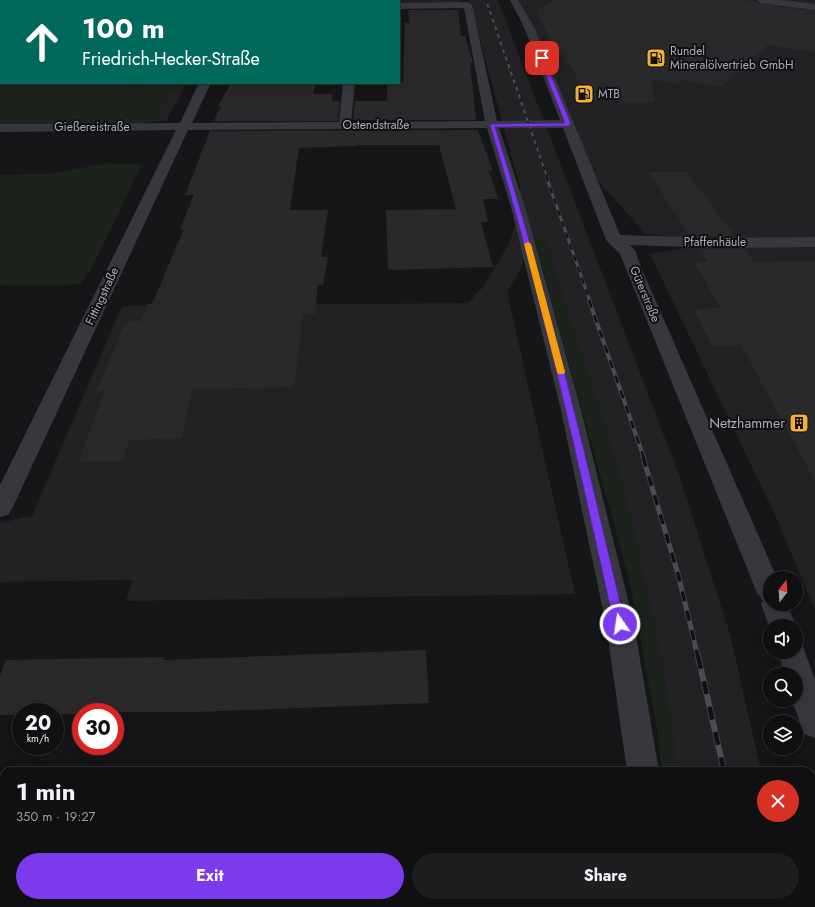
<!DOCTYPE html>
<meta charset="utf-8">
<style>
:root{--surface:#101012;--page:#1e1e20;--text:#f1f3f6;--muted:#9c9d9f;--line:#303032;--accent:#7c3aed}
body{margin:0;font-family:Jost,sans-serif;background:var(--page);color:var(--text);height:100vh;display:flex;flex-direction:column;font-size:15px;white-space:nowrap}
*{box-sizing:border-box;margin:0}
p{font-size:13px;color:var(--muted)}
.icon{flex:none;width:22px;height:22px;fill:none;stroke:currentColor;stroke-width:2;stroke-linecap:round;stroke-linejoin:round}
.map{position:relative;flex:1;overflow:hidden}
.drawer{position:absolute;left:0px;top:767px;width:815px;height:140px;display:flex;flex-direction:column;background:var(--surface);border-radius:12px 12px 0 0;box-shadow:0 2px 10px #0003,0 0 0 1px var(--line)}
.drawer>*{flex:none}
.guide{position:absolute;left:0px;top:0px;width:400px;height:84px;box-shadow:0 2px 10px #0003,0 0 0 1px var(--line);background:#00695c;color:#fff;overflow:hidden}
.needle{width:26px;rotate:17deg}
.tools{position:absolute;left:763px;top:571px;display:grid;gap:8px}
.tools a{display:grid;place-items:center;width:40px;height:40px;border-radius:50%;background:var(--surface);box-shadow:0 2px 10px #0003,0 0 0 1px var(--line);font-size:20px}
.speed{position:absolute;left:12px;top:703px;display:flex;gap:8px;font-size:20px;font-weight:700;text-align:center}
.speed>*{display:grid;place-content:center;width:52px;height:52px;border-radius:50%;background:var(--surface);box-shadow:0 2px 10px #0003,0 0 0 1px var(--line);line-height:1}
.speed small{font-size:10px;font-weight:400}
.speed .limit{border:6px solid #d22;background:#fff;color:#111}
.pin{position:absolute;display:grid;place-items:center;width:34px;height:34px;color:#fff;margin:-17px;border-radius:8px;box-shadow:0 2px 6px #0006}
.me{position:absolute;width:44px;margin:-22px;rotate:347deg;stroke-linejoin:round;filter:drop-shadow(0 0 3px #0008)}
.turn{display:flex;align-items:center;gap:14px;height:84px;padding:0 16px;font-size:18px}
.turn .icon{width:52px;height:52px;stroke-width:2.5}
.turn b{display:block;font-size:28px;line-height:34px}
.round{display:grid;place-items:center;flex:none;width:42px;height:42px;border-radius:21px;background:var(--page)}
.head{display:flex;align-items:center;justify-content:space-between;height:68px;padding:0 16px}
h1{font-size:24px;font-weight:700;line-height:30px}
.cta{display:flex;gap:8px;margin-top:auto;padding:8px 16px}
.cta a{flex:1;height:46px;border-radius:24px;background:var(--accent);color:#fff;font-size:16px;font-weight:700;line-height:46px;text-align:center}
.cta a+a{background:var(--page);color:var(--text)}
.map>svg:first-child{display:block}
.built{fill:#222225}
.green{fill:#1c231d}
.building{fill:#29292c}
.lines{fill:none;stroke-linecap:round;stroke-linejoin:round}
.minor{fill:#37383d;fill-rule:evenodd}
.rail-far4-casing{stroke:#4a4c52;stroke-width:2}
.rail-far3-casing{stroke:#4a4c52;stroke-width:3}
.rail-far2-casing{stroke:#4a4c52;stroke-width:4}
.rail-far1-casing{stroke:#4a4c52;stroke-width:5}
.rail-casing{stroke:#4a4c52;stroke-width:6}
.rail-far4{stroke:#111113;stroke-width:1.5;stroke-dasharray:4;stroke-linecap:butt}
.rail-far3{stroke:#111113;stroke-width:2;stroke-dasharray:6;stroke-linecap:butt}
.rail-far2{stroke:#111113;stroke-width:2.5;stroke-dasharray:8;stroke-linecap:butt}
.rail-far1{stroke:#111113;stroke-width:3.5;stroke-dasharray:10;stroke-linecap:butt}
.rail{stroke:#111113;stroke-width:4.5;stroke-dasharray:13;stroke-linecap:butt}
.route{fill:#7c3aed;stroke:#51269a}
.slow{fill:#f59e0b}
.labels{text-anchor:middle;dominant-baseline:central;stroke-width:4;stroke-linejoin:round;paint-order:stroke}
.far-poi-label{font-size:12px;fill:#a8adb8;stroke:#111113;text-anchor:start}
.far-street-label{font-size:12px;fill:#a8adb8;stroke:#111113}
.poi-label{font-size:14px;fill:#a8adb8;stroke:#111113;text-anchor:end}
</style>
<div class="map">
<svg width="815" height="907" viewBox="0 0 815 907">
<rect width="100%" height="100%" fill="#161618"/>
<path class="built" d="M 0,0 L 230,0 L 1,1 L 1,83 L 187,83 L 166,121 L 136,123 L 0,124 Z
M 469,0 L 497,0 L 499,3 L 679,475 L 730,634 L 761,771 L 678,771 L 659,646 L 623,486 L 544,238 L 534,238 L 517,276 L 507,292 L 575,594 L 126,601 L 133,580 L 0,582 L 0,523 L 32,516 L 122,306 L 468,303 L 483,287 L 509,244 L 520,210 L 520,187 Z
M 514,0 L 815,0 L 815,610 L 776,517 L 650,254 L 717,243 L 646,234 L 587,169 Z
M 697,903 L 790,903 L 791,907 L 698,907 Z"/>
<path class="green" d="M 258,0 L 462,0 L 462,1 L 459,4 L 399,4 L 399,1 Z
M 0,72 L 1,83 L 176,83 L 156,119 L 0,120 Z
M 109,163 L 142,165 L 89,273 L 80,284 L 47,286 L 0,285 L 0,175 L 47,174 Z
M 534,238 L 544,238 L 623,486 L 659,646 L 678,771 L 662,771 L 657,728 L 629,578 Z"/>
<path class="building" d="M 555,0 L 743,0 L 757,2 L 761,4 L 815,11 L 815,52 L 768,45 L 721,87 L 682,80 L 676,84 L 651,79 L 655,103 L 623,102 L 623,99 L 588,99 L 565,55 L 558,55 L 536,11 Z
M 408,10 L 458,10 L 461,36 L 465,36 L 473,63 L 470,63 L 476,120 L 353,120 L 355,101 L 387,101 L 387,83 L 403,82 L 405,23 L 409,23 Z
M 231,83 L 316,83 L 313,94 L 333,94 L 332,101 L 340,101 L 338,121 L 214,121 L 221,106 L 218,106 Z
M 478,130 L 493,171 L 489,171 L 498,199 L 483,199 L 488,222 L 481,222 L 493,267 L 388,270 L 386,210 L 456,209 L 439,145 L 356,145 L 356,146 L 299,148 L 290,210 L 328,210 L 321,257 L 328,257 L 323,285 L 318,285 L 315,314 L 303,314 L 294,387 L 192,389 L 182,438 L 129,440 L 123,461 L 78,462 L 105,391 L 97,391 L 125,322 L 141,321 L 147,304 L 152,304 L 184,229 L 180,229 L 194,195 L 185,195 L 210,131 Z
M 648,172 L 687,172 L 735,236 L 690,236 Z
M 699,249 L 745,249 L 754,262 L 815,261 L 815,481 L 741,345 L 712,346 L 694,309 L 720,308 L 694,262 L 708,262 Z
M 426,650 L 429,703 L 194,712 L 81,712 L 81,714 L 55,714 L 55,712 L 21,712 L 21,715 L 0,715 L 0,676 L 6,660 L 164,657 L 163,660 Z"/>
<g class="lines">
<path class="minor" d="M 241,0 L 249,0 L 249,1 L 241,1 Z
M 510,0 L 518,0 L 534,27 L 620,235 L 719,238 L 815,237 L 815,247 L 719,248 L 630,245 L 636,252 L 640,265 L 777,578 L 770,578 L 770,604 L 787,604 L 796,626 L 770,626 L 770,629 L 761,604 L 763,601 L 757,593 L 620,254 L 606,240 L 563,128 L 499,128 L 525,207 L 580,406 L 634,624 L 659,771 L 627,771 L 606,624 L 560,406 L 511,207 L 487,128 L 188,130 L 12,509 L 8,515 L 0,517 L 0,485 L 176,130 L 0,132 L 0,124 L 180,123 L 199,83 L 211,83 L 192,123 L 339,122 L 343,83 L 355,83 L 351,122 L 485,121 L 464,8 L 399,9 L 399,3 L 468,2 L 472,5 L 497,121 L 560,120 L 524,27 Z
M 757,0 L 781,0 L 815,4 L 815,10 L 761,3 Z
M 796,642 L 802,644 L 815,680 L 815,738 L 804,734 L 792,700 L 796,700 L 796,674 L 785,674 L 778,652 L 796,652 Z
M 641,903 L 677,903 L 677,907 L 641,907 Z"/>
<defs>
<path id="rail-far4" d="M 486,0 L 547,177"/>
<path id="rail-far3" d="M 546,176 L 590,301"/>
<path id="rail-far2" d="M 589,300 L 644,458"/>
<path id="rail-far1" d="M 643,457 L 678,574 L 698,657"/>
<path id="rail" d="M 698,656 L 724,771
M 745,903 L 745,907"/>
</defs>
<use href="#rail-far4" class="rail-far4-casing"/>
<use href="#rail-far3" class="rail-far3-casing"/>
<use href="#rail-far2" class="rail-far2-casing"/>
<use href="#rail-far1" class="rail-far1-casing"/>
<use href="#rail" class="rail-casing"/>
<use href="#rail-far4" class="rail-far4"/>
<use href="#rail-far3" class="rail-far3"/>
<use href="#rail-far2" class="rail-far2"/>
<use href="#rail-far1" class="rail-far1"/>
<use href="#rail" class="rail"/>
</g>
<path class="route" d="M 542,57 L 544,58 L 571,124 L 568,126 L 495,127 C 547,290 586,457 625,624 L 624,627 L 620,628 L 616,627 L 614,624 C 577,457 540,289 490,125 L 492,124 L 565,123 L 539,58 Z"/>
<path class="slow" d="M 528,242 L 531,244 L 565,372 L 564,374 L 558,374 L 557,372 L 524,244 Z"/>
<defs>
<symbol id="fuel-square" viewBox="-11 -11 22 22"><rect x="-9" y="-9" width="18" height="18" rx="4" fill="#f2b134" stroke="#111113"/><path d="M-5.5-6h7V0h2V4h1.3V-2.5L3-4.5l.8-.8L6-3V5H2.5V1h-1V6h-7ZM-4.2-4.7v3.2H.2V-4.7Z" fill="#111"/></symbol>
<symbol id="building-square" viewBox="-11 -11 22 22"><rect x="-9" y="-9" width="18" height="18" rx="4" fill="#f2b134" stroke="#111113"/><path d="M-4-6H4V6H1V3H-1V6H-4ZM-2.5-4.3h1.7v1.8h-1.7ZM.8-4.3h1.7v1.8H.8ZM-2.5-1h1.7V.8h-1.7ZM.8-1h1.7V.8H.8Z" fill="#111"/></symbol>
</defs>
<g fill-rule="evenodd">
<use href="#fuel-square" x="645" y="47" width="22" height="22"/>
<use href="#fuel-square" x="573" y="83" width="22" height="22"/>
<use href="#building-square" x="788" y="412" width="22" height="22"/>
</g>
<g class="labels">
<g class="far-poi-label">
<text x="670" y="51">Rundel<tspan x="670" dy="14">Mineralölvertrieb GmbH</tspan></text>
<text x="598" y="94">MTB</text>
</g>
<g class="far-street-label">
<text x="376" y="125">Ostendstraße</text>
<text x="92" y="127">Gießereistraße</text>
<text x="715" y="242">Pfaffenhäule</text>
<text transform="translate(645 294) rotate(67)">Güterstraße</text>
<text transform="translate(102 296) rotate(-65)">Fittingstraße</text>
</g>
<g class="poi-label">
<text x="785" y="423">Netzhammer</text>
</g>
</g>
</svg>
<div class="tools">
<a><svg class="needle" viewBox="-14 -14 28 28"><path d="M0-13l5 13h-10z" fill="#e53935"/><path d="M0 13l5-13h-10z" fill="#9c9d9f"/></svg></a>
<a><svg class="icon" aria-label="sound" viewBox="0 0 24 24"><path d="M4 9h4l5-4v14l-5-4H4zM17 9q2 3 0 6"/></svg></a>
<a><svg class="icon" aria-label="search" viewBox="0 0 24 24"><circle cx="10" cy="10" r="6"/><path d="M15 15l6 6"/></svg></a>
<a><svg class="icon" aria-label="layers" viewBox="0 0 24 24"><path d="M12 4l9 5-9 5-9-5zM3 14l9 5 9-5"/></svg></a>
</div>
<div class="speed"><div>20<small>km/h</small></div><div class="limit">30</div></div>
<div class="pin" style="left:542px;top:58px;background:#d93025"><svg class="icon" aria-label="arrive" viewBox="0 0 24 24"><path d="M6 21V4h12l-3 4 3 4H6"/></svg></div>
<svg class="me" style="left:620px;top:624px" viewBox="-20 -20 40 40"><circle r="17" fill="#7c3aed" stroke="#fff" stroke-width="3"/><path d="M0-11L8 9 0 5-8 9z" fill="#fff"/></svg>
<div class="guide">
<div class="turn"><svg class="icon" aria-label="ahead" viewBox="0 0 24 24"><path d="M12 20V5M6 11l6-6 6 6"/></svg><div><b>100 m</b>Friedrich-Hecker-Straße</div></div>
</div>
<section class="drawer">
<div class="head"><div><h1>1 min</h1><p>350 m · 19:27</p></div><a class="round" style="background:#d93025;color:#fff"><svg class="icon" aria-label="close" viewBox="0 0 24 24"><path d="M6 6l12 12M18 6L6 18"/></svg></a></div>
<div class="cta"><a>Exit</a><a>Share</a></div>
</section>
</div>
